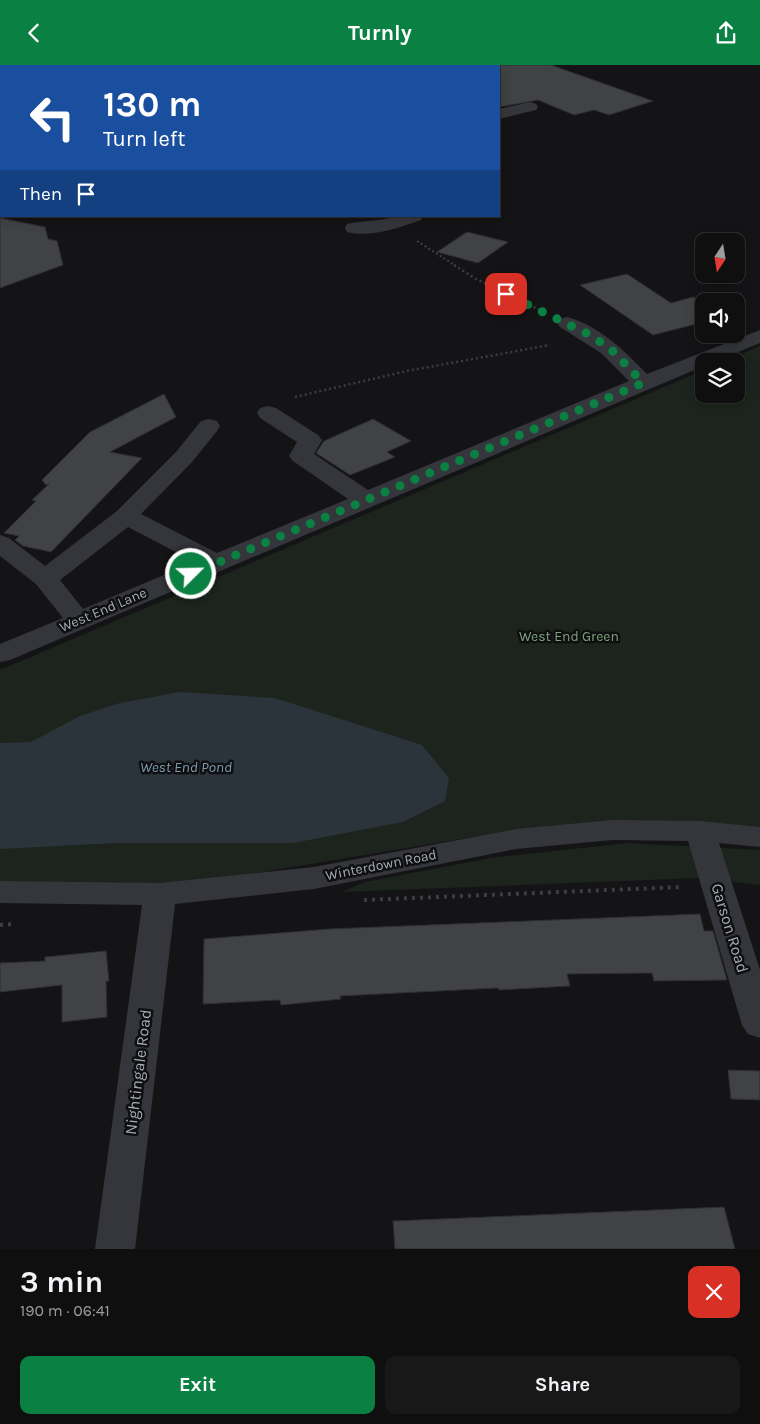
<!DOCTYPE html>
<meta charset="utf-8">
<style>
:root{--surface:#0f0f10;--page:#181819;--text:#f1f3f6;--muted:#9b9c9f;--line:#2f2f30;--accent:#0b8043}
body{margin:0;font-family:Karla,sans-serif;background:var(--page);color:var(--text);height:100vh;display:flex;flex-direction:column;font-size:19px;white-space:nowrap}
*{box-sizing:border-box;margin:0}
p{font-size:16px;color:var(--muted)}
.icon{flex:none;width:28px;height:28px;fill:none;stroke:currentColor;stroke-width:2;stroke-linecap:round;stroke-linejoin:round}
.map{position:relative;height:1184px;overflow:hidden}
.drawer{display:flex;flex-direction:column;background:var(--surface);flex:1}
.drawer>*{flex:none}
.hud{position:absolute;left:0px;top:0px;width:500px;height:152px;box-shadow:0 2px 12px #0003,0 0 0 1px var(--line);background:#1a4fa0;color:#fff;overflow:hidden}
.needle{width:32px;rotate:192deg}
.tools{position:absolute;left:695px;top:168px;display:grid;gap:10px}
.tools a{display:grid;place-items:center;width:50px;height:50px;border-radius:10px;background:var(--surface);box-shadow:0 2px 12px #0003,0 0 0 1px var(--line);font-size:25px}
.pin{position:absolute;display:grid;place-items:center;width:42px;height:42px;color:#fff;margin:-21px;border-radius:10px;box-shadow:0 2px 8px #0006}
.me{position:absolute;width:55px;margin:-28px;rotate:67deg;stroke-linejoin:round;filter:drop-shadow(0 0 4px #0008)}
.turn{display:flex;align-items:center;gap:18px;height:105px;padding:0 20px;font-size:22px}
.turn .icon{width:65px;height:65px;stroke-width:2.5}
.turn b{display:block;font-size:35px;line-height:42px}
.then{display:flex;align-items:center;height:48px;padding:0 20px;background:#0003;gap:10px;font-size:19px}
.round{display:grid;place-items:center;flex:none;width:52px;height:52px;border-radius:10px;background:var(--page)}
.head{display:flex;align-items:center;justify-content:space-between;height:85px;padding:0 20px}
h1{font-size:30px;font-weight:700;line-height:38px}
.cta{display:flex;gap:10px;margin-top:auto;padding:10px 20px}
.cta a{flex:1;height:58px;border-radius:10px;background:var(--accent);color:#fff;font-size:20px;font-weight:700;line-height:58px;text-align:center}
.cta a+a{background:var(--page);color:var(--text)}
header{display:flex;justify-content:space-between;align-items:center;height:65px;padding:0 20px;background:var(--accent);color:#fff;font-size:22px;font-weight:700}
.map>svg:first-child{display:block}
.green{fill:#1c241d}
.water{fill:#2a343a}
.building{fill:#404246;stroke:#2e2e32}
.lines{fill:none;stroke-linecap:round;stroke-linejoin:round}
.path-far2{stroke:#3b3e42;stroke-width:2;stroke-dasharray:2 2.5;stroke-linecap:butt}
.path-far1{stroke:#3b3e42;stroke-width:2.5;stroke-dasharray:2 3;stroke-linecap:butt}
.path{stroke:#3b3e42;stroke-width:4;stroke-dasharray:3 5;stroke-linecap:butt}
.minor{fill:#35363b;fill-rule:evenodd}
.route{stroke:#0b8043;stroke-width:9;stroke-dasharray:0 16.2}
.labels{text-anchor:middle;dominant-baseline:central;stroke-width:5;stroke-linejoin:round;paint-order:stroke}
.street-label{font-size:14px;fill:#a6acb6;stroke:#0f0f11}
.park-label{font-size:14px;fill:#7da17d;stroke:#0f0f11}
.water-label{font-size:15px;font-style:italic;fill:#7d9cb1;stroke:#0f0f11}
.near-street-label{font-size:16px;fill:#a6acb6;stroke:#0f0f11}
</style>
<header><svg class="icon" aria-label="back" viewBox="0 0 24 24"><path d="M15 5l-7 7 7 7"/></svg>Turnly<svg class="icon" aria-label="share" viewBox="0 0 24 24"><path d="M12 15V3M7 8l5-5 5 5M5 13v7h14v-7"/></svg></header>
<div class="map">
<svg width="760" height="1184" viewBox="0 0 760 1184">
<rect width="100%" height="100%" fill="#141416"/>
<path class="green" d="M 760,281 L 760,764 L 514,765 L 167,823 L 0,819 L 0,605 L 704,305 L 704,329 L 736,329 L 736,296 L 724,296 Z
M 627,778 L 760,785 L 760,820 L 699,813 L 342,827 L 365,817 L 490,793 Z"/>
<path class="water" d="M 180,627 L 275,633 L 422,680 L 449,713 L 445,736 L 403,757 L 293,778 L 116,778 L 0,784 L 0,678 L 31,677 L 80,651 L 120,638 Z"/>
<path class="building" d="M 499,0 L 551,0 L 653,36 L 609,50 L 594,45 L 574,50 L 538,35 L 499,42 Z
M 0,153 L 45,162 L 48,174 L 57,176 L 63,200 L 0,223 Z
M 467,167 L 508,177 L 478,198 L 437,187 Z
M 627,209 L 671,238 L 693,232 L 704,237 L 704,257 L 653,270 L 580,220 Z
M 164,329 L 176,352 L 110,387 L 142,393 L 51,487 L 23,481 L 15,475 L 19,471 L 4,468 L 36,436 L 32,435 L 49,419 L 46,420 L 42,415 L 90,367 Z
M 373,354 L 411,376 L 387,387 L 395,392 L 350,410 L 316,388 L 324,376 Z
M 700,849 L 704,866 L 713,866 L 727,915 L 654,916 L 652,908 L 567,909 L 570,921 L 499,925 L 498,923 L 340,931 L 341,934 L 281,940 L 280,935 L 203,939 L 204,874 L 329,864 Z
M 106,886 L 109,916 L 106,916 L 107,952 L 62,957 L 62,920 L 0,927 L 0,898 L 45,896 L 45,892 Z
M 728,1005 L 760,1006 L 760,1035 L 731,1034 Z
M 724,1142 L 735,1184 L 395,1184 L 393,1156 Z"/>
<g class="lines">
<path class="path-far2" d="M 417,176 L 456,201"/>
<path class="path-far1" d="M 454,200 L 476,214 L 544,247
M 295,332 L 407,306 L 550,280"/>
<path class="path" d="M 364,835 L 682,822
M 0,860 L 16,859"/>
<path class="minor" d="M 264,0 L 282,0 L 283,1 L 265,1 Z
M 530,37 L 536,39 L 538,42 L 536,45 L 499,54 L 499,44 Z
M 396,151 L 423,151 L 421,155 C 398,163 371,173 347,167 L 345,163 L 347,159 C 363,155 380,157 396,151 Z
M 567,252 C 598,260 625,286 647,309 L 760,265 L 760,278 L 716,296 L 704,296 L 704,301 L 10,595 L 0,597 L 0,579 L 63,553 L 36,519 L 0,491 L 0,470 L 9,473 L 45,501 L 117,446 L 176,387 L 201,356 L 209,354 L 217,356 L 220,361 L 217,366 L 192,397 L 141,449 L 217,488 L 348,434 L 293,396 L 289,391 L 297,377 L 260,353 L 257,348 L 260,343 L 268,341 L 276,343 L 318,370 L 322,375 L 314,389 L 368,425 L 629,316 L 601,288 L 560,262 L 557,258 L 560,254 ZM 128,462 L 195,497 L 83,544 L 60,515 Z
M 613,755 L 700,756 L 760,762 L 760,782 L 719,778 L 760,905 L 760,973 L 748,969 L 742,960 L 688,776 L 613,775 L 516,784 L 314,824 L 175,839 L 135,1184 L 95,1184 L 142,840 L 0,838 L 0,816 L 160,818 L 314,802 L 516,764 Z"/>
</g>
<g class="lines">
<path class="route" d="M 191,509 L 643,318 L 614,287 L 592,271 L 506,229"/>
</g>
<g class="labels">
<g class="street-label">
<text transform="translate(103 545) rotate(-23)">West End Lane</text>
<text transform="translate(381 800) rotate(-11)">Winterdown Road</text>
</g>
<g class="park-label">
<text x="569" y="571">West End Green</text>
</g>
<g class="water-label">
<text x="186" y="702">West End Pond</text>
</g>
<g class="near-street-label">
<text transform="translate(730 863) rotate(73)">Garson Road</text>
<text transform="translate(138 1007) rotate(-83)">Nightingale Road</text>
</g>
</g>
</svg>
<div class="tools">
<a><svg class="needle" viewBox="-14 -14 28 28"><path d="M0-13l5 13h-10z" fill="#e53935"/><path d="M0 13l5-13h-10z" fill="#9b9c9f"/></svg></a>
<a><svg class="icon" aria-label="sound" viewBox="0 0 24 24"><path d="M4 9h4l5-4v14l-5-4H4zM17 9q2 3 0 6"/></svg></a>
<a><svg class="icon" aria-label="layers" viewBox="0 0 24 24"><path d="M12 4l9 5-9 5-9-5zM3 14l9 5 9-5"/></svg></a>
</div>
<div class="pin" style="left:506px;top:229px;background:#d93025"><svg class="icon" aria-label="arrive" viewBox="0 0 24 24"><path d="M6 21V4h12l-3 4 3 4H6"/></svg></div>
<svg class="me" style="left:191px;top:509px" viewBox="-20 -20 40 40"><circle r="17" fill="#0b8043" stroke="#fff" stroke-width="3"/><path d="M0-11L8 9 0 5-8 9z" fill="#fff"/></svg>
<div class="hud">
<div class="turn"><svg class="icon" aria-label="left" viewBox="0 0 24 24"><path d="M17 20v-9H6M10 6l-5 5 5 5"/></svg><div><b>130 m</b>Turn left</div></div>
<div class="then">Then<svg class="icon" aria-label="arrive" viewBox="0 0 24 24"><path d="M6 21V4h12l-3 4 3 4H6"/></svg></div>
</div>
</div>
<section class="drawer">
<div class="head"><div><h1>3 min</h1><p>190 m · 06:41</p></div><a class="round" style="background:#d93025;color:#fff"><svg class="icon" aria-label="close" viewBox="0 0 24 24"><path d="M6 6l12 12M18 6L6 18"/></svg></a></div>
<div class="cta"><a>Exit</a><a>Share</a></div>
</section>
